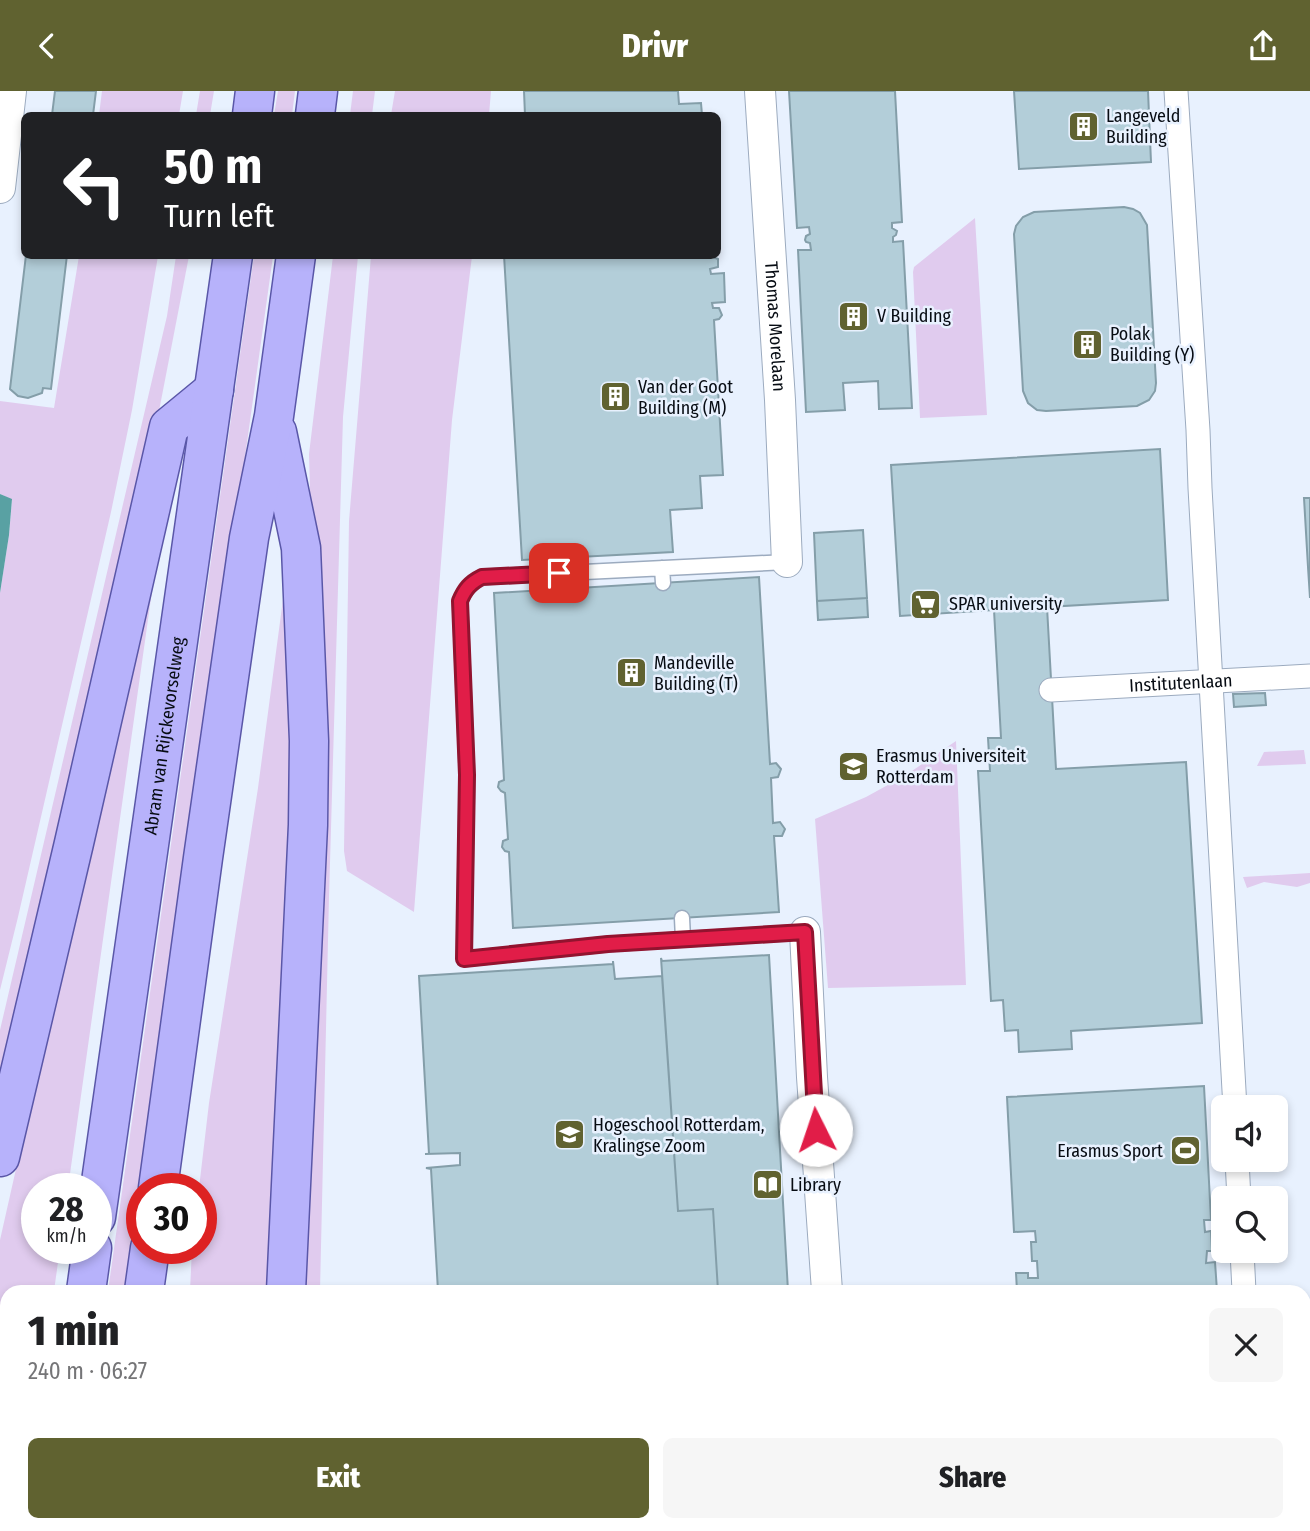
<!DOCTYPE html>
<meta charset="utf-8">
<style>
:root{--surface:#fff;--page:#f6f6f6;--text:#202124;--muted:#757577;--accent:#606230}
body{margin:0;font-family:"Fira Sans Condensed",sans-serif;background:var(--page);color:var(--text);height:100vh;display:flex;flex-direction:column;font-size:26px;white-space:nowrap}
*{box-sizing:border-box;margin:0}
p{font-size:23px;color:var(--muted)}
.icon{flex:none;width:38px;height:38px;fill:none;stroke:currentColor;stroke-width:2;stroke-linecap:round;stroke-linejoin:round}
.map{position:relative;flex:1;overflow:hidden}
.drawer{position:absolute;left:0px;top:1194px;width:1311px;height:247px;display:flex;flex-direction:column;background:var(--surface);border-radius:21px 21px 0 0;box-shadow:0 4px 10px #0003}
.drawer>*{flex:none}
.guide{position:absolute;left:21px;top:21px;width:700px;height:147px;border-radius:10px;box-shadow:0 4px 10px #0003;background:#202124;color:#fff;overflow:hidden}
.controls{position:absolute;left:1211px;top:1004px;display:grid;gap:14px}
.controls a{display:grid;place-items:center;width:77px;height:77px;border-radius:10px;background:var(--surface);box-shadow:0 4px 10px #0003;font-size:35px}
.speed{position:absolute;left:21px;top:1082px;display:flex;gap:14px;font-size:35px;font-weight:700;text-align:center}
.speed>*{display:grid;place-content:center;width:91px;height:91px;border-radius:50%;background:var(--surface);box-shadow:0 4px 10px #0003;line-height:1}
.speed small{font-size:18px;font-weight:400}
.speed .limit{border:10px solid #d22;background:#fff;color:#111}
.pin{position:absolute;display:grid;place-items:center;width:60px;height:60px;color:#fff;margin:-30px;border-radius:14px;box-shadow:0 4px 10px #0006}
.me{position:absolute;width:77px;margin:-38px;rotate:356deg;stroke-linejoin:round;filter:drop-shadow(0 0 5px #0008)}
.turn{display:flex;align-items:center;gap:24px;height:147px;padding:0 28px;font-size:32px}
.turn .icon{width:91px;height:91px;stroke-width:2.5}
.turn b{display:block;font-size:49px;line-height:60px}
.round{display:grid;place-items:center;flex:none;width:74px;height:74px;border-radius:10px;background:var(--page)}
.summary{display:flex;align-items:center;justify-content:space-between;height:119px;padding:0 28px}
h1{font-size:42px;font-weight:800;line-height:52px}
.button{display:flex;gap:14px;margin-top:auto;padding:14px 28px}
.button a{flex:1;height:80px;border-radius:10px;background:var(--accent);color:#fff;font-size:28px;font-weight:800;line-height:80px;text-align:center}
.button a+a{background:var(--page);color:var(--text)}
header{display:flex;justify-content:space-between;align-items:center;height:91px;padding:0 28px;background:var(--accent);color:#fff;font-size:32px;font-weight:800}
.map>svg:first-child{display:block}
.green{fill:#e0cbee}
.water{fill:#59a1a3}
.building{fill:#b3ced9;stroke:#849ea9;stroke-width:2}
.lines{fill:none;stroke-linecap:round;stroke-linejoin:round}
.service-casing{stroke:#9cabbf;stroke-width:17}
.pedestrian-casing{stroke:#9cabbf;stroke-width:25}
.minor-casing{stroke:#9cabbf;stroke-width:32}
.secondary-casing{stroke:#9cabbf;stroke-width:41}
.primary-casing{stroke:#5a57a8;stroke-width:41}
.service{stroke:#fff;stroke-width:14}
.pedestrian{stroke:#fff;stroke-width:23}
.minor{stroke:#fff;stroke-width:30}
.secondary{stroke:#dbd9fd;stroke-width:38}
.primary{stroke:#b7b2fb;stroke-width:38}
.route-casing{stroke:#92132f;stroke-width:18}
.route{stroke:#e11d48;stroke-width:12}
.labels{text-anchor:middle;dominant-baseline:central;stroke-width:5;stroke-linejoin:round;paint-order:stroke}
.poi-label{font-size:18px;fill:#070c13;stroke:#e8f1fe;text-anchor:start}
.street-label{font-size:18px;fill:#070c13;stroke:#e8f1fe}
</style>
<header><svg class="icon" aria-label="back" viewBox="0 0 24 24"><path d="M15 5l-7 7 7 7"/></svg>Drivr<svg class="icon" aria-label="share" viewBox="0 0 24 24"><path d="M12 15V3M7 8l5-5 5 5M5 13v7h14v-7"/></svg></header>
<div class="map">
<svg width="1310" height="1440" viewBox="0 0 1310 1440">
<rect width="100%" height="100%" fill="#e8f1fe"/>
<path class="green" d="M 102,0 L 183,0 L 179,24 L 99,24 Z
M 200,0 L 214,0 L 210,24 L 196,24 Z
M 278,0 L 295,0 L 292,24 L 274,24 Z
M 353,0 L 375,0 L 372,24 L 350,24 Z
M 395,0 L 491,0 L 489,24 L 391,24 Z
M 975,127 L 987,324 L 920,327 L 913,181 L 914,176 Z
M 79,165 L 158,165 L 132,319 L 111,421 L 18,826 L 0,899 L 0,502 L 9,444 L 12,409 L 0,403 L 0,310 L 54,317 Z
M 176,165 L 189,165 L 159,320 L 0,990 L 0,939 L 167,225 Z
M 254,165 L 273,165 L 143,1097 L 142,1097 L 129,1200 L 108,1200 Z
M 333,165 L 358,165 L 343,326 L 329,806 L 320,1200 L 300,1200 L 317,649 L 309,363 Z
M 371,165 L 472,165 L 452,329 L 414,821 L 347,780 L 344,760 L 349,430 Z
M 287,478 L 294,565 L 278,1200 L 190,1200 L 192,1157 L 201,1157 L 201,1097 L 199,1097 L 209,1012 L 258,697 Z
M 150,483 L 154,486 L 68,1097 L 37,1097 L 37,1157 L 60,1157 L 54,1200 L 7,1200 L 7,1336 L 0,1335 L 0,1149 Z
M 956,650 L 966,894 L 828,897 L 815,728 L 866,706 L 906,684 Z
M 1304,659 L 1306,673 L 1257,675 L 1264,661 Z
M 1310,782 L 1310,792 L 1297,796 L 1264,791 L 1247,797 L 1243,786 Z
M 927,1433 L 1167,1433 L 1109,1440 L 927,1440 Z"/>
<path class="water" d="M 0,403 L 12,408 L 9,444 L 0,502 Z"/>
<path class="building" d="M 55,0 L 96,0 L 93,24 L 52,24 Z
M 524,0 L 678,0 L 679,13 L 701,12 L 702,24 L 525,24 Z
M 789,0 L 895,0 L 902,131 L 892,132 L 892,137 L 897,140 L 896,144 L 893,146 L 893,151 L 903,150 L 912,317 L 879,318 L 878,290 L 843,292 L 845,319 L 806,321 L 798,159 L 811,159 L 810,152 L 806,151 L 805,149 L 806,145 L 810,143 L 809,136 L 797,137 Z
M 1014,0 L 1148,0 L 1151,71 L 1019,78 Z
M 1124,116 L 1133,118 L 1140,122 L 1147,134 L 1156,292 L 1155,300 L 1149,309 L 1137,315 L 1046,320 L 1037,319 L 1028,312 L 1023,300 L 1014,143 L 1016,135 L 1023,126 L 1034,121 Z
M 26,164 L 67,164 L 51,298 L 43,297 L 42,302 L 28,307 L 18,305 L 10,298 Z
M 504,164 L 710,164 L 710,166 L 713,166 L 718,168 L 718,176 L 710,178 L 711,183 L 724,182 L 725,211 L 712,212 L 713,217 L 719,217 L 722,224 L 719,228 L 714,229 L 723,384 L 700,385 L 702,417 L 670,419 L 673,461 L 522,469 Z
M 1160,358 L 1168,509 L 1047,516 L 1056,678 L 1186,671 L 1202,932 L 1071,940 L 1072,958 L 1019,961 L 1018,939 L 1005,940 L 1003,909 L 991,910 L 978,680 L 990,680 L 988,647 L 1001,647 L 994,519 L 900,525 L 891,374 Z
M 1304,407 L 1310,407 L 1310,507 L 1308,476 Z
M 863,439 L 867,507 L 817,510 L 814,442 Z
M 759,486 L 770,673 L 776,672 L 781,678 L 778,686 L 771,687 L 773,732 L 780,731 L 785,738 L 782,745 L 774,745 L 779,821 L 513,837 L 509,761 L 505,760 L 502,756 L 503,750 L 508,748 L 505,702 L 501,700 L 498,696 L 499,691 L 504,689 L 494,502 Z
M 867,507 L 868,526 L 818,529 L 817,510 Z
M 1265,602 L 1266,614 L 1234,616 L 1233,603 Z
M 769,864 L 788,1200 L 718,1200 L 713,1118 L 678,1120 L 661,867 L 662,870 Z
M 613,870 L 615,888 L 662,885 L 678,1120 L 713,1118 L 718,1200 L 438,1200 L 431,1078 L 426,1077 L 460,1074 L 460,1062 L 425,1063 L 429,1063 L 419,885 L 613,873 Z
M 1204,995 L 1211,1129 L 1204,1129 L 1205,1141 L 1211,1140 L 1212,1160 L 1207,1160 L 1206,1172 L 1215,1171 L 1217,1200 L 1017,1200 L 1016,1182 L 1028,1182 L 1028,1187 L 1038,1187 L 1037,1170 L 1032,1170 L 1031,1151 L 1036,1151 L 1035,1140 L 1014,1141 L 1007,1006 Z"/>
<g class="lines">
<defs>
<path id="service" d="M 787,471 L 482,486 C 470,492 465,499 460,510 L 467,684 L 464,868 L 608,853 L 805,841
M 662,477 L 663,492
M 682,827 L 683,848"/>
<g id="pedestrian">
<path d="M 1176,0 L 1198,339 L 1200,397 L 1235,1017"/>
<path id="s1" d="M 1051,599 L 1310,585"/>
<path d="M 1237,1069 L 1239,1108"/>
<path d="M 1242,1160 L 1244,1200"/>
</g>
<g id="minor">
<path id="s2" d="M 760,0 L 780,309 L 787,471"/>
<path d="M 0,97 L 11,0"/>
<path d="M 805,841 L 812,986 L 827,1200"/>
<path d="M 842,1433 L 842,1440"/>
</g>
<path id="secondary" d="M 0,1355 L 7,1356
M 1304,1381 L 1310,1379
M 1304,1421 L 1310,1419
M 446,1433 L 512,1440
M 1222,1440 L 1253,1433"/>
<g id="primary">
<path d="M 252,24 L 255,0"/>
<path d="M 315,24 L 318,0"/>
<path d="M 277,341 L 301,457 L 309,650 L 308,734 L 286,1200"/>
<path d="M 0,1066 L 74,752 L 169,336 L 214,299"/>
<path d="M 158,1097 L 203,767 L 249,447 L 274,325 L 296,164"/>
<path id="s3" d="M 96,1126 L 233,164"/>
<path d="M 86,1200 L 92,1157"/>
<path d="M 144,1200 L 150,1157"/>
<path d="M 280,1433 L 282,1440"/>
<path d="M 51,1440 L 52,1433"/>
<path d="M 111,1440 L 112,1433"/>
<path d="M 163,1440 L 163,1433"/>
<path d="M 372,1440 L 378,1433"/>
</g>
</defs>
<use href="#service" class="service-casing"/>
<use href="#pedestrian" class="pedestrian-casing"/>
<use href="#minor" class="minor-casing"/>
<use href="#secondary" class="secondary-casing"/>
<use href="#primary" class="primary-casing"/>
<use href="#service" class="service"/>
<use href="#pedestrian" class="pedestrian"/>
<use href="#minor" class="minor"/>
<use href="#secondary" class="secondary"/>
<use href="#primary" class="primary"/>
</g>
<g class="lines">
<defs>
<path id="route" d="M 559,482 L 482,486 C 470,492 465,498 460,510 L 467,684 L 464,868 L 608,853 L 805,841 L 816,1039"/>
</defs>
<use href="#route" class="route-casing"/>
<use href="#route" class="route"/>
</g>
<defs>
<symbol id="building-square" viewBox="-11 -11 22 22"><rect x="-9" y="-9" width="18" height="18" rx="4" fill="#606230" stroke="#e8f1fe"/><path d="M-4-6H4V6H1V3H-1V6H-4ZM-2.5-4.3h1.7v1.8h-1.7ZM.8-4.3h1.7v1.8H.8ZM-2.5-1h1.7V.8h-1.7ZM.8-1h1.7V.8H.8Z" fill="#fff"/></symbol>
<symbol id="supermarket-square" viewBox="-11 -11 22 22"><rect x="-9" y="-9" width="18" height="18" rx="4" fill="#606230" stroke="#e8f1fe"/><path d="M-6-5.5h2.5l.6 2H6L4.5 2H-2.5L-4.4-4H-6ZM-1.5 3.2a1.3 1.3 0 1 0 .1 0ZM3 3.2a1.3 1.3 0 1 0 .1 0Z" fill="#fff"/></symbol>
<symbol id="university-square" viewBox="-11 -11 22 22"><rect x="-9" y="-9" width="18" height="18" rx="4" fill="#606230" stroke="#e8f1fe"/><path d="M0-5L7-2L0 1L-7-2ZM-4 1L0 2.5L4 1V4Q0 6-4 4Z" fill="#fff"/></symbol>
<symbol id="stadium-square" viewBox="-11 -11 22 22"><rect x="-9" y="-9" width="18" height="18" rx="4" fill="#606230" stroke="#e8f1fe"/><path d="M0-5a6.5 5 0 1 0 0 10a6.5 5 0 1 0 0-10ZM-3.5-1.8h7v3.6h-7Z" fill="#fff"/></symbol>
<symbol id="library-square" viewBox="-11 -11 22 22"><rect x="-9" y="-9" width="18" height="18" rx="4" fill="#606230" stroke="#e8f1fe"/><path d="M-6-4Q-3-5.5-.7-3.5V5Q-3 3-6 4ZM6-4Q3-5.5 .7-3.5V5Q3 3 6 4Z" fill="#fff"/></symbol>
</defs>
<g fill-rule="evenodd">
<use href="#building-square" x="1066" y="18" width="35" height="35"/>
<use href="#building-square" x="836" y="208" width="35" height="35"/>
<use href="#building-square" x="1070" y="236" width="35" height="35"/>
<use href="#building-square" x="598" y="288" width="35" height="35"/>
<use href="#supermarket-square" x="908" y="496" width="35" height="35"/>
<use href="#building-square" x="614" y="564" width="35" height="35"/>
<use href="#university-square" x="836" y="658" width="35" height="35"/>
<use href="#university-square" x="552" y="1026" width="35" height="35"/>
<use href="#stadium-square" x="1168" y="1042" width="35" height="35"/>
<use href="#library-square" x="750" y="1076" width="35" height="35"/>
</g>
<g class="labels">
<g class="poi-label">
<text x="1106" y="25">Langeveld<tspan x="1106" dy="21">Building</tspan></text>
<text x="877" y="225">V Building</text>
<text x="1110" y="243">Polak<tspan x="1110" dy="21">Building (Y)</tspan></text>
<text x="638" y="296">Van der Goot<tspan x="638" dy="21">Building (M)</tspan></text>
<text x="949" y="513">SPAR university</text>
<text x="654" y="572">Mandeville<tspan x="654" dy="21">Building (T)</tspan></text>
<text x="876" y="665">Erasmus Universiteit<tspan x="876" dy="21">Rotterdam</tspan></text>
<text x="593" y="1034">Hogeschool Rotterdam,<tspan x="593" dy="21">Kralingse Zoom</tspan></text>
<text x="1163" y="1060" text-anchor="end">Erasmus Sport</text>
<text x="790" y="1094">Library</text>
</g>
<g class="street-label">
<text stroke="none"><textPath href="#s2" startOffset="236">Thomas Morelaan</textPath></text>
<text stroke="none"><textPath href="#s1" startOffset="130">Institutenlaan</textPath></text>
<text stroke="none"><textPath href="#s3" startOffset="486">Abram van Rijckevorselweg</textPath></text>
</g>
</g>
</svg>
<div class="controls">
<a><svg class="icon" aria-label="sound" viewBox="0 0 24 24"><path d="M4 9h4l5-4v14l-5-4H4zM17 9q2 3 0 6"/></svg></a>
<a><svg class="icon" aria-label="search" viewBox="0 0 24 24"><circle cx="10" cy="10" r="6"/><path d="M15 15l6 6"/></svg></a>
</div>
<div class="speed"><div>28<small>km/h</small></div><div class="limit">30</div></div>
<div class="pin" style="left:559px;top:482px;background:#d93025"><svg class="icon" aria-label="arrive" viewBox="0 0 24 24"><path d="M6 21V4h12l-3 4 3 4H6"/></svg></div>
<svg class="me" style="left:816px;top:1039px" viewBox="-20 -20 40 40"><circle r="19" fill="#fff"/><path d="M0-13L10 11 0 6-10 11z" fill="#e11d48"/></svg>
<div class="guide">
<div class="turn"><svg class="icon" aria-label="left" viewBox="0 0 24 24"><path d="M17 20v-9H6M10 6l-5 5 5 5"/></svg><div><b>50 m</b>Turn left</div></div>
</div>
<section class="drawer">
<div class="summary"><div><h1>1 min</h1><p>240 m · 06:27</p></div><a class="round"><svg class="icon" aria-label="close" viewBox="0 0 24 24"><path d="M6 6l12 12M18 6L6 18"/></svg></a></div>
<div class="button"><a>Exit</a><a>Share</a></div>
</section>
</div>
